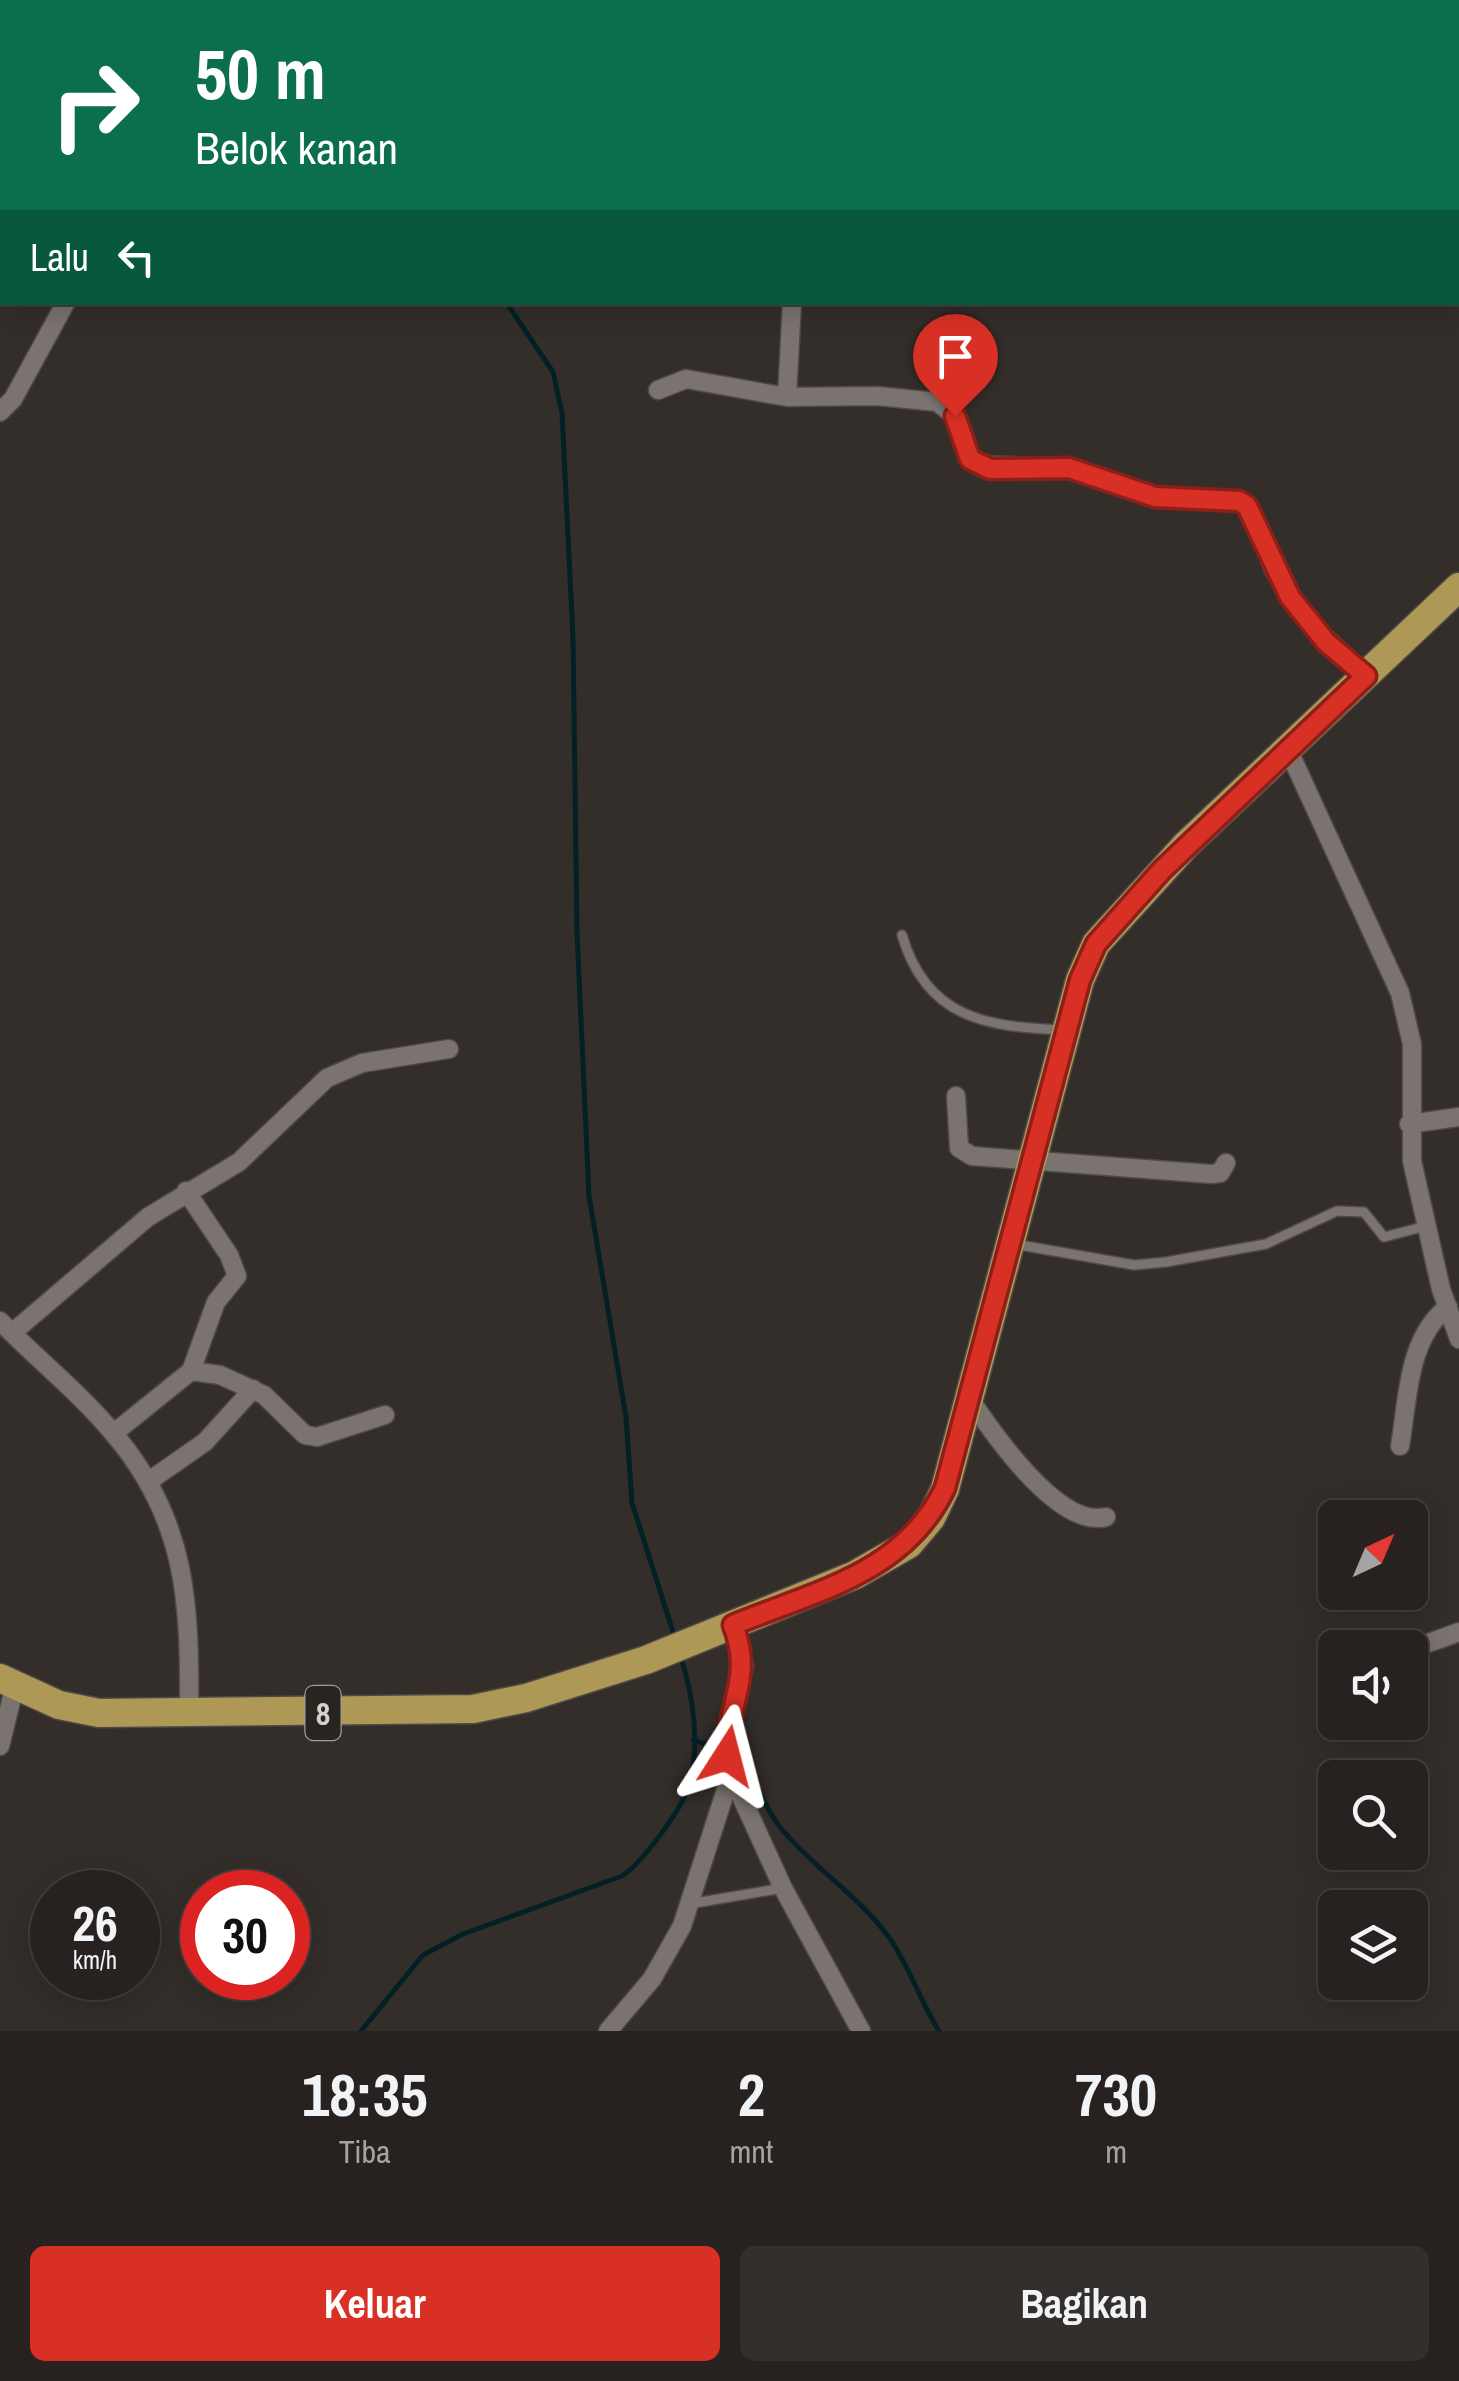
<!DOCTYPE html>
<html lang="id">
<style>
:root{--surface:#272220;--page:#332f2d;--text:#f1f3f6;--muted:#a4a4a5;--line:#433f3e;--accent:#d93025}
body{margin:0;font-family:"Archivo Narrow",sans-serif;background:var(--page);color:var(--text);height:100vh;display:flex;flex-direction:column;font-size:38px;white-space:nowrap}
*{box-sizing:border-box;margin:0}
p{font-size:32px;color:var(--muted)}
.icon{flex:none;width:55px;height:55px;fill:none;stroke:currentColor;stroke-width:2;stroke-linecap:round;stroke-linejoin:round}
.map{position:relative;height:2031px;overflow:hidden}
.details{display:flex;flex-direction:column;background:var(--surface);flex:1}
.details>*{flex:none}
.guide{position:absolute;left:0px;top:0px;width:1460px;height:305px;box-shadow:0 5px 25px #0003,0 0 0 2px var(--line);background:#0b6e4f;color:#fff;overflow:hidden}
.needle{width:65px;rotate:44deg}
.fabs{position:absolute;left:1318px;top:1500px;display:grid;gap:20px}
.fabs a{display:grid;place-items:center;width:110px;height:110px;border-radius:15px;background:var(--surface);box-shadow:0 5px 25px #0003,0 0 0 2px var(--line);font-size:50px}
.speed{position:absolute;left:30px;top:1870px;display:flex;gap:20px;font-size:50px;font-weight:700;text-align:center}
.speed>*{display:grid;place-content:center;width:130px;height:130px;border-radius:50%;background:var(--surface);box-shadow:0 5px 25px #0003,0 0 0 2px var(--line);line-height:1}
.speed small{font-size:25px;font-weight:400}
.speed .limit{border:15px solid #d22;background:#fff;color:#111}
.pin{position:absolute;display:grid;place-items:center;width:85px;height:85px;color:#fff;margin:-102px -42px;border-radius:50% 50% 50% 0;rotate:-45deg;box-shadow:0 0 10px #0007}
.pin .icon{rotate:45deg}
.me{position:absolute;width:110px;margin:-55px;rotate:9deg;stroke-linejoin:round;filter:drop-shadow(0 0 8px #0008)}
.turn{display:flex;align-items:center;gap:35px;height:210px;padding:0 30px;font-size:45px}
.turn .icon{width:130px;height:130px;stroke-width:2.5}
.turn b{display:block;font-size:70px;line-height:85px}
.then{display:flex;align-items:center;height:95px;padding:0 30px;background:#0003;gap:20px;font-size:38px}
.eta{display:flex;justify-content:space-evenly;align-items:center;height:170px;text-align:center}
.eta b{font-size:60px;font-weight:800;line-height:70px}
.action{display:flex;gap:20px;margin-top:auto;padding:20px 30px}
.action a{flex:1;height:115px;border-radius:15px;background:var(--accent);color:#fff;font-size:40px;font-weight:800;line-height:115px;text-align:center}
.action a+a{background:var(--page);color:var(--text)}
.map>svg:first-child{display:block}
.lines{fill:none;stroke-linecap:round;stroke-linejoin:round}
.stream{stroke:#032125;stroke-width:5}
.service-casing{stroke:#4f4a47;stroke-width:12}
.minor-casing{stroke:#4f4a47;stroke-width:21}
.trunk-casing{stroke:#4f4a47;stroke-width:31}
.service{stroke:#7a736f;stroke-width:9}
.minor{stroke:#7a736f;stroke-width:18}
.trunk{stroke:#ae9856;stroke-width:28}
.route-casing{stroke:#8d1f18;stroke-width:25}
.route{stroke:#d93025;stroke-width:18}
.labels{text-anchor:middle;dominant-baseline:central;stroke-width:10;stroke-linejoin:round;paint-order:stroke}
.shield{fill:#2a2421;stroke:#a19c9a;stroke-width:2.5}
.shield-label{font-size:32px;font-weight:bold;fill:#d4d0ce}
</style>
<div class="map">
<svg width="1459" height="2031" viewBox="0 0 1459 2031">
<rect width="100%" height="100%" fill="#342e2a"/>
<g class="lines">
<path class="stream" d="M 424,2 L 429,0
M 506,302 L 553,372 L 562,413 L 573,638 L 577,933 L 589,1196 L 626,1417 L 632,1503 L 675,1638
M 693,1740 L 720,1749
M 733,1758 C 756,1774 762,1805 780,1827 C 812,1867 857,1894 888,1936 C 909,1965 920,2001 939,2031
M 361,2031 L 423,1955 L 463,1934 L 622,1876 C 643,1862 684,1807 690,1782 C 700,1743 693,1695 681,1658"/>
<defs>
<path id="service" d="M 902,935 C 926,1018 986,1027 1063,1030
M 1014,1244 L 1134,1265 L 1166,1262 L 1266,1244 L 1337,1211 L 1364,1212 L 1384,1237 L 1426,1226
M 689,1904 L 783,1888"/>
<path id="minor" d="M 246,2 L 248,0
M 658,390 L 686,379 L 787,397 L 877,396 L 937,402 L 955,416 L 966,451 L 978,465 L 1069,468 L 1155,497 L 1239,501 L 1252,513 L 1274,570 L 1307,620 L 1365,675
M 787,397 L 792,302
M 0,412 L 13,399 L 66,302
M 1287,747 L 1400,993 L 1412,1044 L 1412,1161 L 1441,1289 L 1459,1339
M 956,1096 L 959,1148 L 972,1156 L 1211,1174 L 1220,1173 L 1226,1163
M 1409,1124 L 1459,1117
M 0,1321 C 37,1359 80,1393 114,1434 C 188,1521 190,1606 189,1714
M 12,1333 L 148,1217 L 239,1162 L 327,1078 L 362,1063 L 449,1049
M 191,1371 L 220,1375 L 264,1395 L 305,1435 L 317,1437 L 385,1415
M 970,1399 C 994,1435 1059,1529 1106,1517
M 114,1433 L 191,1371 L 216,1302 L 237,1276 L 229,1255 L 186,1191
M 1400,1446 C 1408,1400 1407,1338 1448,1307
M 149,1481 L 205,1442 L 253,1389
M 733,1625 L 744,1666 L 726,1741 L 731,1774 L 783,1888 L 861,2031
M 1412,1649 L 1459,1632
M 0,1746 L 15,1685
M 608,2031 L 652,1979 L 682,1926 L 731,1774"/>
<path id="trunk" d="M 0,1678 L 59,1705 L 99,1713 L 473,1709 L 526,1698 L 646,1660 L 855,1575 L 909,1544 L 931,1518 L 945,1489 L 1080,980 L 1096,944 L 1186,845 L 1459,587"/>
</defs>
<use href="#service" class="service-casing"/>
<use href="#minor" class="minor-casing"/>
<use href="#trunk" class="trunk-casing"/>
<use href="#service" class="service"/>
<use href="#minor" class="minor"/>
<use href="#trunk" class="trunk"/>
</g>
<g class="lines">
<defs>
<path id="route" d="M 727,1756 C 726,1704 754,1679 733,1625 C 815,1591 904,1574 945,1488 L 1080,980 L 1096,944 L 1162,870 L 1366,676 L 1326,642 L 1290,597 L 1247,506 L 1239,501 L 1155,497 L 1069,468 L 990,469 L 970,459 L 955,416"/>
</defs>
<use href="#route" class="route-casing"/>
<use href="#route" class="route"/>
</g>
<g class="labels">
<rect class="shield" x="305.5" y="1686" width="35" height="54" rx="8"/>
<g class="shield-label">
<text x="323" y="1713">8</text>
</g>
</g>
</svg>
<div class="fabs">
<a><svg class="needle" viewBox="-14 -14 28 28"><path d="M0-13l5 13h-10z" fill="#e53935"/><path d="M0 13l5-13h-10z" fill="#a4a4a5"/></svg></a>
<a><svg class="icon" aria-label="sound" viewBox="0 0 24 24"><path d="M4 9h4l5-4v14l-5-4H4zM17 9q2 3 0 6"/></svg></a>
<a><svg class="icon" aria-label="search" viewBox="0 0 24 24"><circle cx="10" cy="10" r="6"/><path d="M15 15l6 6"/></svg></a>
<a><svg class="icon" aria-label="layers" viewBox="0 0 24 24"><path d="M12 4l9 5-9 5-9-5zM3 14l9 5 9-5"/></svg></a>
</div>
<div class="speed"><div>26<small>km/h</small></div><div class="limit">30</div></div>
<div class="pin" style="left:955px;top:416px;background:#d93025"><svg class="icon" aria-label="arrive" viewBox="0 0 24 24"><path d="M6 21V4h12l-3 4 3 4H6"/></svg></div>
<svg class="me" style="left:727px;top:1756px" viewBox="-20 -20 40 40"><path d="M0-17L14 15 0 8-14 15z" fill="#d93025" stroke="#fff" stroke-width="4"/></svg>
<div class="guide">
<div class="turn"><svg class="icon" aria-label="right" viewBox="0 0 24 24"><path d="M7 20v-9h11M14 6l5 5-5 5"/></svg><div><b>50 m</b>Belok kanan</div></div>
<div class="then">Lalu<svg class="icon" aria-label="left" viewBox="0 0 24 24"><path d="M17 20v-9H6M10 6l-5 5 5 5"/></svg></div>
</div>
</div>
<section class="details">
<div class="eta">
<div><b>18:35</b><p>Tiba</p></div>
<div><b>2</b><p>mnt</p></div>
<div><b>730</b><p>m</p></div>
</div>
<div class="action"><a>Keluar</a><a>Bagikan</a></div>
</section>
